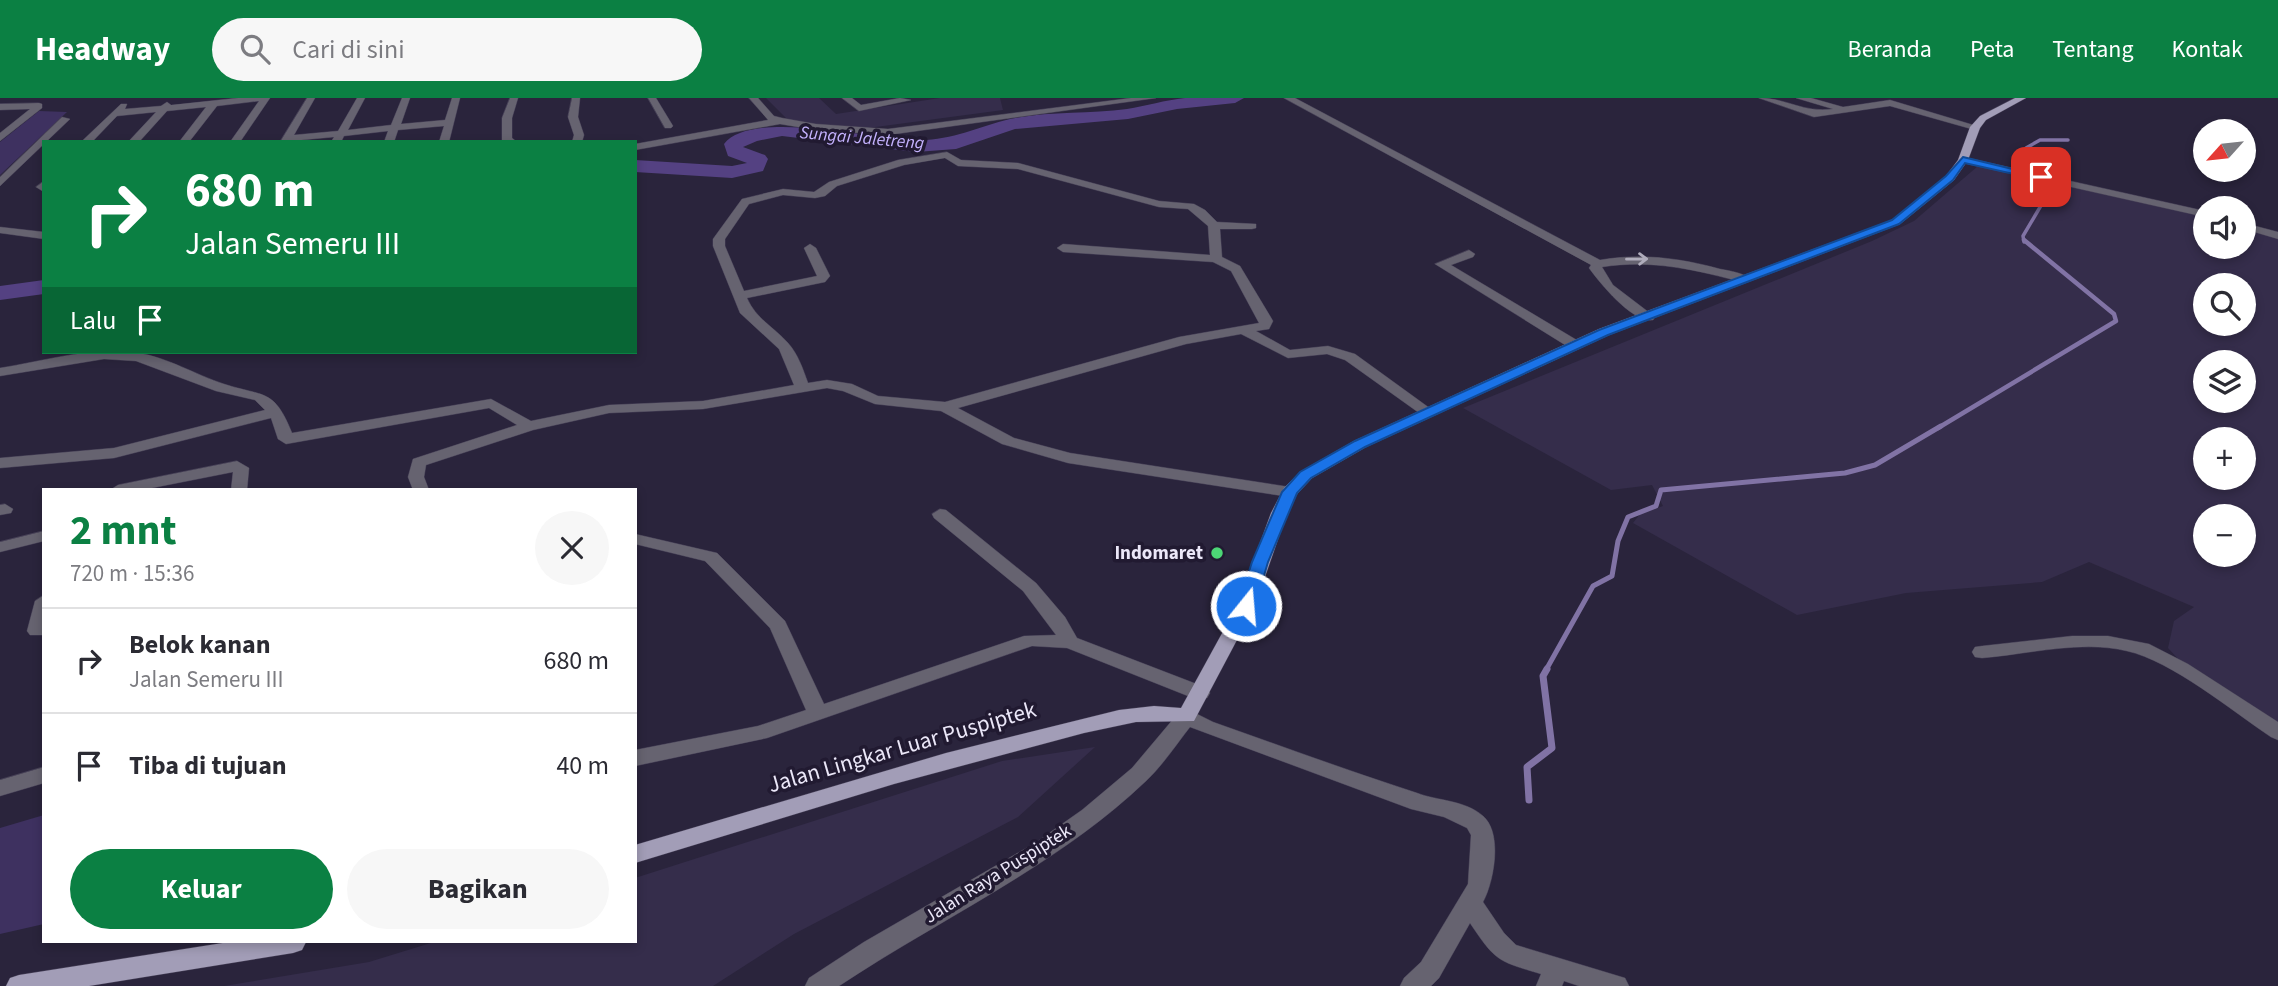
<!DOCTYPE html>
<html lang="id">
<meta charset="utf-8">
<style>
:root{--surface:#fff;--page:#f7f7f7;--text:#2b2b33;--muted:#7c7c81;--line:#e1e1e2;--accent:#0b8043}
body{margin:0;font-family:"Source Sans 3",sans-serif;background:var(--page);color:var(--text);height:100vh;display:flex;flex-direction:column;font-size:26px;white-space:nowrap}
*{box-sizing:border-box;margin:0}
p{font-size:23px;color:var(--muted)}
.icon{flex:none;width:38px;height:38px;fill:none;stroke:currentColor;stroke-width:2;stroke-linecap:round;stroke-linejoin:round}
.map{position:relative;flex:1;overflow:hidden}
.sheet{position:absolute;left:42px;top:390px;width:595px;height:455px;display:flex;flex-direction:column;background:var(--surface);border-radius:0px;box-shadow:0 4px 10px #0003}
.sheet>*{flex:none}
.guide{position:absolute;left:42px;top:42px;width:595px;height:214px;border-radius:0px;box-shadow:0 4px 10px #0003;background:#0b8043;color:#fff;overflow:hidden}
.needle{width:46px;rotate:243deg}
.buttons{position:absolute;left:2193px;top:21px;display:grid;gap:14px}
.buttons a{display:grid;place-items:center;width:63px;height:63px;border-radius:50%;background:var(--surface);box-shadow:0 4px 10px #0003;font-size:35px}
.pin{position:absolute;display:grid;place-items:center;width:60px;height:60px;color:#fff;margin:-30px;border-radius:14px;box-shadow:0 4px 10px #0006}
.me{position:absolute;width:77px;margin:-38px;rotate:17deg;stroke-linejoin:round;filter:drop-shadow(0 0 5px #0008)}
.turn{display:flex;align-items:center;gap:24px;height:147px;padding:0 28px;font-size:32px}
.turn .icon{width:91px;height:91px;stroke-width:2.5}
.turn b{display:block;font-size:49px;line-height:60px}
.then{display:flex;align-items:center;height:66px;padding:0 28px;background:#0003;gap:14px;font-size:26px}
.round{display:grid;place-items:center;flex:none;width:74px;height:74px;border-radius:37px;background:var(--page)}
.summary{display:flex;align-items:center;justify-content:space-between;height:119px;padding:0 28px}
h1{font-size:42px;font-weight:700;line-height:52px;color:var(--accent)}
.cta{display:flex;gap:14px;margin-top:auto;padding:14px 28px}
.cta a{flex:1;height:80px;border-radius:42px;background:var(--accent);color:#fff;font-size:28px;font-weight:700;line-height:80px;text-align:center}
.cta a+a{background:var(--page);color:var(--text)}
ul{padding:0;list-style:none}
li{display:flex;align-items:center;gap:21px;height:105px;padding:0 28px;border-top:2px solid var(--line)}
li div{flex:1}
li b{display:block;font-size:26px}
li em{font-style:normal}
header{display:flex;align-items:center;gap:42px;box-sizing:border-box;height:98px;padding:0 35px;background:var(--accent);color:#fff}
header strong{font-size:33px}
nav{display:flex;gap:38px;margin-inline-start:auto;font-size:24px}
.search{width:490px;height:63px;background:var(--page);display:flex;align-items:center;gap:18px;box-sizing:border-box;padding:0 24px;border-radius:38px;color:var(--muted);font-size:26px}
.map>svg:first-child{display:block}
.built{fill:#352d4b;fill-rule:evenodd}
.green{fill:#3e3160}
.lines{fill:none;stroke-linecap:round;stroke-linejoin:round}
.stream-far3{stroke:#8173a5;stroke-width:3.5}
.stream-far2{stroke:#8173a5;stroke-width:4.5}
.stream-far1{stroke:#8173a5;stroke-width:5}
.stream{stroke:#8173a5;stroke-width:7}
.river{fill:#544182;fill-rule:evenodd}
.minor-casing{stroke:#453f56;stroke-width:1}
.major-casing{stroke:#453f56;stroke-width:1}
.minor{fill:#666370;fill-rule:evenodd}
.major{fill:#a29db7;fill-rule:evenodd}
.oneway{stroke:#afacbb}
.route{fill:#1a73e8;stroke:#114b97;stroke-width:2}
.poi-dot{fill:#4cd676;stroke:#211a31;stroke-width:2.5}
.labels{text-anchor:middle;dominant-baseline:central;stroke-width:7;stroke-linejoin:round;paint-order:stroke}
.far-water-label{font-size:18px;font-style:italic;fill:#c4b2fe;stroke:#211a31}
.poi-label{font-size:19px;font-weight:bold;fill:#ebe7f8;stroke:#211a31;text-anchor:end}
.street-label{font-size:19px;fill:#ebe7f8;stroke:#211a31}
.near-street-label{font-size:23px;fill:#ebe7f8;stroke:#211a31}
</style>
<header>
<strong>Headway</strong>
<div class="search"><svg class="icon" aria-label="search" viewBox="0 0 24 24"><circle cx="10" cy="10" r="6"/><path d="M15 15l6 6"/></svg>Cari di sini</div>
<nav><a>Beranda</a><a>Peta</a><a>Tentang</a><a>Kontak</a></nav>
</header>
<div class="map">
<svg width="2278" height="888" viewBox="0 0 2278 888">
<rect width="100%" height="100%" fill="#2a243c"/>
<path class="built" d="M 766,0 L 819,0 L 836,16 L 940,0 L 1000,0 L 1003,12 L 868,30 L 816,27 L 789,23 Z
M 1978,68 L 2205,118 L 2205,149 L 2244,149 L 2244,129 L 2278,139 L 2278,631 L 2194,578 L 2168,550 L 2174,523 L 2194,509 L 2089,464 L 2042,484 L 1906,495 L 1797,517 L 1633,425 L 1640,416 L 1663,408 L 1652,387 L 1611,392 L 1463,310 L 1872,143 L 1914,123 ZM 2205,187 L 2244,187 L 2244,226 L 2205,226 ZM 2205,264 L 2244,264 L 2244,303 L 2205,303 ZM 2205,341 L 2244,341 L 2244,380 L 2205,380 ZM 2205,418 L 2244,418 L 2244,457 L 2205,457 Z
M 1095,649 L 1018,719 L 794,836 L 713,888 L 224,888 L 369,864 L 434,844 L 635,844 L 635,780 L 1002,663 Z"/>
<path class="green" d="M 39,13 L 67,14 L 0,77 L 0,44 Z
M 44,717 L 44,826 L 0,836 L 0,730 Z"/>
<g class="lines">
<path class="stream-far3" d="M 2024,144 L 2023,138 L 2049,94 L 2021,65 L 2026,50 L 2040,42 L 2068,42"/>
<path class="stream-far2" d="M 1938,330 L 2116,223 L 2114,216 L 2024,142"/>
<path class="stream-far1" d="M 1546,572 L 1593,488 L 1612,478 L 1618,443 L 1628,419 L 1656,408 L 1661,392 L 1845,375 L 1875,367 L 1941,328"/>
<path class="stream" d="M 1529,702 L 1527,669 L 1552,650 L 1543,578 L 1547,571"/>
<path class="river" d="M 1185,0 L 1244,0 L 1235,5 L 1177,11 L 1128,21 L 1015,31 L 956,51 L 916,54 L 782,38 L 757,43 L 743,49 L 765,57 L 768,61 L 763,73 L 732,80 L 635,74 L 635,62 L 732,68 L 747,65 L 728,58 L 724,46 C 751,10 875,42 917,42 C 950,43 978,29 1010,21 C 1048,13 1089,16 1127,11 C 1146,8 1165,2 1185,0 Z
M 44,182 L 44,196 L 0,202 L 0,188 Z"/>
<defs>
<path id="minor" d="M 238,0 L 270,0 L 240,44 L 230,44 L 259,3 L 217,8 L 189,44 L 179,44 L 206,9 L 167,13 L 139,44 L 128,44 L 156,14 L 117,18 L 92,44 L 81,44 L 121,6 L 127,6 L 125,11 L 161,8 L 167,4 L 171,7 Z
M 307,0 L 315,0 L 294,37 L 338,33 L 357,0 L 365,0 L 348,32 L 391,27 L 402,0 L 410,0 L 401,26 L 445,22 L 452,0 L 460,0 L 449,44 L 439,44 L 444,28 L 398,32 L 394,44 L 384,44 L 388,33 L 344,38 L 341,44 L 331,44 L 334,39 L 280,44 Z
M 510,0 L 518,0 L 512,20 L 512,40 L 517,44 L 502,42 L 502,20 Z
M 572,0 L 580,0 L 578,19 L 584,37 L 582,44 L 572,44 L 574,37 L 568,19 Z
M 648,0 L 656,0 L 673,28 L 671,30 L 665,30 Z
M 749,0 L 758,0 L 774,18 L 782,20 L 816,26 L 888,31 L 1131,0 L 1156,0 L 888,37 L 816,32 L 780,26 L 635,52 L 635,46 L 768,22 Z
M 842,0 L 852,0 L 861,7 L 900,0 L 911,2 L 859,13 Z
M 1284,0 L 1295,0 L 1600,162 C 1641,155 1680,160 1720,171 C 1731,173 1743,175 1751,181 L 1745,185 C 1697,172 1652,161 1602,169 L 1613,187 L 1655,219 L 1653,222 C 1632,225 1600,185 1589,170 L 1591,167 Z
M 1759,0 C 1788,0 1802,15 1833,11 L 1796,0 L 1811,0 L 1843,9 L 1890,2 L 1980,29 L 1975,32 L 1890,8 L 1814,19 Z
M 39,5 L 42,6 L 42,10 L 0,43 L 0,35 L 30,11 L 0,12 L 0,6 Z
M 62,19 L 70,21 L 0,88 L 0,79 Z
M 947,54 L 961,62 L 1018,65 L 1159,103 L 1194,106 L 1205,112 L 1217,124 L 1256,126 L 1256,130 L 1252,131 L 1220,131 L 1222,159 L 1240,168 L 1273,223 L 1269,231 L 1256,233 L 1290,252 L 1328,248 L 1355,256 L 1435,314 L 1427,319 L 1422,317 L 1345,262 L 1327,256 L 1288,260 L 1241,236 L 1186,246 L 958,310 L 1014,340 L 1070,355 L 1290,389 L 1298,394 L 1296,398 L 1290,399 L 1068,365 L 1002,346 L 941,313 L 875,306 L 843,293 L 827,290 L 703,311 L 609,315 L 533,332 L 426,367 L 424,379 L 429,392 L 413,392 L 408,379 L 413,361 L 517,327 L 489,310 L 286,346 L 278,341 L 271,320 L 114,360 L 0,370 L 0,360 L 114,350 L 265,312 L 255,302 L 216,293 L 136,263 L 104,261 L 0,278 L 0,270 C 44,263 93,248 138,255 C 167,259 196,277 224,286 C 264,299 274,290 292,335 L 491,301 L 531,323 L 609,307 L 703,303 L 794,287 L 779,251 L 740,215 L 713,148 L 713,141 L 742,101 L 783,91 L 814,94 L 829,84 L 898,62 ZM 945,60 L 958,68 L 1018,71 L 1159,109 L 1188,111 L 1208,128 L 1210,157 L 1063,146 L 1057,150 L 1063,154 L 1213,164 L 1231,173 L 1259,225 L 1179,239 L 945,304 L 878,298 L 852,286 L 827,282 L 808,285 C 803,271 798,256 788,245 C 774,229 756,221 747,200 L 825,184 L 830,178 L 816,150 L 810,146 L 804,150 L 817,178 L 744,193 L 725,148 L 725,141 L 749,106 L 783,97 L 815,100 L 825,98 L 837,88 L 904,67 Z
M 1963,59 L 2205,113 L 2205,119 L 1959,64 L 1959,60 Z
M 44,83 L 44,94 L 36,89 Z
M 2244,125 L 2278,134 L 2278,141 L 2244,131 Z
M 0,129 L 44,134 L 44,141 L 0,135 Z
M 1469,152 L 1475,156 L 1473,159 L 1451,167 L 1580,244 L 1580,250 L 1570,250 L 1435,166 Z
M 237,363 L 249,370 L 247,392 L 231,392 L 233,374 L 142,392 L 110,392 L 118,387 Z
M 5,406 L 13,411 L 11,415 L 0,417 L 0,407 Z
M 940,411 L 946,412 L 1036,485 L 1065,519 L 1077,540 L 1207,590 L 1210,595 L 1207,600 L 1193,600 L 1067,550 L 1032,548 L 767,640 L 635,668 L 635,652 L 758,628 L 806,612 L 770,530 L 705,463 L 635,446 L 635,436 L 717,455 L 785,523 L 824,606 L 1024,538 L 1056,537 L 1023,493 L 934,420 L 932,416 Z
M 44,433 L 44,443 L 0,454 L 0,444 Z
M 44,497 L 44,537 L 30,537 L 27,533 L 35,503 Z
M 2072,538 L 2108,538 L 2149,546 L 2188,566 L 2278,624 L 2278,642 L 2271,639 C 2232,613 2172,563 2127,553 C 2081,542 2029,556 1982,560 L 1975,559 L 1972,554 L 1975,549 L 1982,548 Z
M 1187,611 L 1213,624 C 1281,648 1349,673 1417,695 C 1438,703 1465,702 1483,718 C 1503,735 1494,784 1483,804 L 1504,835 L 1516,847 L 1625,880 L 1629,888 L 1579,888 L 1564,883 L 1562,888 L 1536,888 L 1541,876 C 1498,863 1496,864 1470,825 L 1439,880 L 1431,888 L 1400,888 L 1404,880 L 1421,864 L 1468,786 L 1471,737 L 1467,730 L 1444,719 L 1411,711 L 1190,629 C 1176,647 1162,668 1146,683 C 1057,768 941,820 839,888 L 805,888 L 809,880 L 864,844 L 1035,745 L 1082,712 L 1132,670 L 1180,613 Z
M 44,669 L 44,685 L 0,698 L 0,682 Z"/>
<path id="major" d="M 2015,0 L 2026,0 L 1986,22 L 1980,30 L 1968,62 L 1954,82 L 1900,126 L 1609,237 L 1366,349 L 1312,380 L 1297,396 L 1287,415 L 1255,508 L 1194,623 L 1136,624 L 1084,635 L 894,686 L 635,765 L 635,747 L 946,655 L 1119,612 L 1154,608 L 1181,610 L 1237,508 L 1271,415 L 1284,390 L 1300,374 L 1354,343 L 1599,231 L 1892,122 L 1946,78 L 1958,62 L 1970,29 L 1980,18 Z
M 229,844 L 306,844 L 302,852 L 293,855 L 89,888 L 6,888 L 10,880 L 19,877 Z"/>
</defs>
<use href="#minor" class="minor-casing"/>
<use href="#major" class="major-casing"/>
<use href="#minor" class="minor"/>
<use href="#major" class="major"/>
</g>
<defs><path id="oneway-shaft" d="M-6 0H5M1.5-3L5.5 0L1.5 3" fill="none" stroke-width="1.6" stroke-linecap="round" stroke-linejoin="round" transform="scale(1.75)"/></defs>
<use class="oneway" href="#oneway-shaft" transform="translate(1637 161) rotate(-1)"/>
<path class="route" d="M 1963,59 L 2046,79 L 2041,82 L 1965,65 L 1953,82 L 1899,126 L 1608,237 L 1365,349 L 1311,380 L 1297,395 L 1268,464 L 1255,508 L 1246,513 L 1238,508 L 1252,464 L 1282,394 L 1300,374 L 1355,343 L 1599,232 L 1892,122 L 1946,78 Z"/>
<circle class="poi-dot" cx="1217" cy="455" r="7"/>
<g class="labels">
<g class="far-water-label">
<text transform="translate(862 40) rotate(5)">Sungai Jaletreng</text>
</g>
<g class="poi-label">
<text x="1203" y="455">Indomaret</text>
</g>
<g class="street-label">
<text transform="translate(998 776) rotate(-32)">Jalan Raya Puspiptek</text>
</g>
<g class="near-street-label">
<text transform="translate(902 649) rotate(-16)">Jalan Lingkar Luar Puspiptek</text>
</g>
</g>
</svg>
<div class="buttons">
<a><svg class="needle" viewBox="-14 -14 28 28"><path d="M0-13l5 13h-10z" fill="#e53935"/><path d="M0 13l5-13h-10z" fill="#7c7c81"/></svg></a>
<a><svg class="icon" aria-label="sound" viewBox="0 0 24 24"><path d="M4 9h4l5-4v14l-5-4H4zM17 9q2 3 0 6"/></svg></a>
<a><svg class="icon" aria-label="search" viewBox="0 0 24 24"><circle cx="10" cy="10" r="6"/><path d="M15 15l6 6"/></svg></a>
<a><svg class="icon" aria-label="layers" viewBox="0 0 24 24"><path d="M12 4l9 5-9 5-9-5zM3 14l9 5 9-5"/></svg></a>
<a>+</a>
<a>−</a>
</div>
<div class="pin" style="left:2041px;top:79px;background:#d93025"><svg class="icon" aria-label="arrive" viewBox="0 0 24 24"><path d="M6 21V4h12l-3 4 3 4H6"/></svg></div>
<svg class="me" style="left:1246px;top:508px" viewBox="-20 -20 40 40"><circle r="17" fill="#1a73e8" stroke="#fff" stroke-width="3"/><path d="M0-11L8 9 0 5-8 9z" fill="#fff"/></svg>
<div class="guide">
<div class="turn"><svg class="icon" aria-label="right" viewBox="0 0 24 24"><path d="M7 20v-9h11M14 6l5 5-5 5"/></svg><div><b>680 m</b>Jalan Semeru III</div></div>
<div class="then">Lalu<svg class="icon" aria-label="arrive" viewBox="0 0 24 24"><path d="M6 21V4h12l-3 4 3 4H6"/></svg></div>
</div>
<section class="sheet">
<div class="summary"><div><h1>2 mnt</h1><p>720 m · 15:36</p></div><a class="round"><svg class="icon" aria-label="close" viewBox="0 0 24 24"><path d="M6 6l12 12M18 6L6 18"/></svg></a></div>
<ul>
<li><svg class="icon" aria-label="right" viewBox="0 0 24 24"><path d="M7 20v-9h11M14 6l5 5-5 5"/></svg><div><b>Belok kanan</b><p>Jalan Semeru III</p></div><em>680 m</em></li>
<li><svg class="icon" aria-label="arrive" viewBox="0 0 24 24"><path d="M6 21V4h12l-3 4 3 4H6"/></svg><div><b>Tiba di tujuan</b></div><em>40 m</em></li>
</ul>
<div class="cta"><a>Keluar</a><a>Bagikan</a></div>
</section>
</div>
